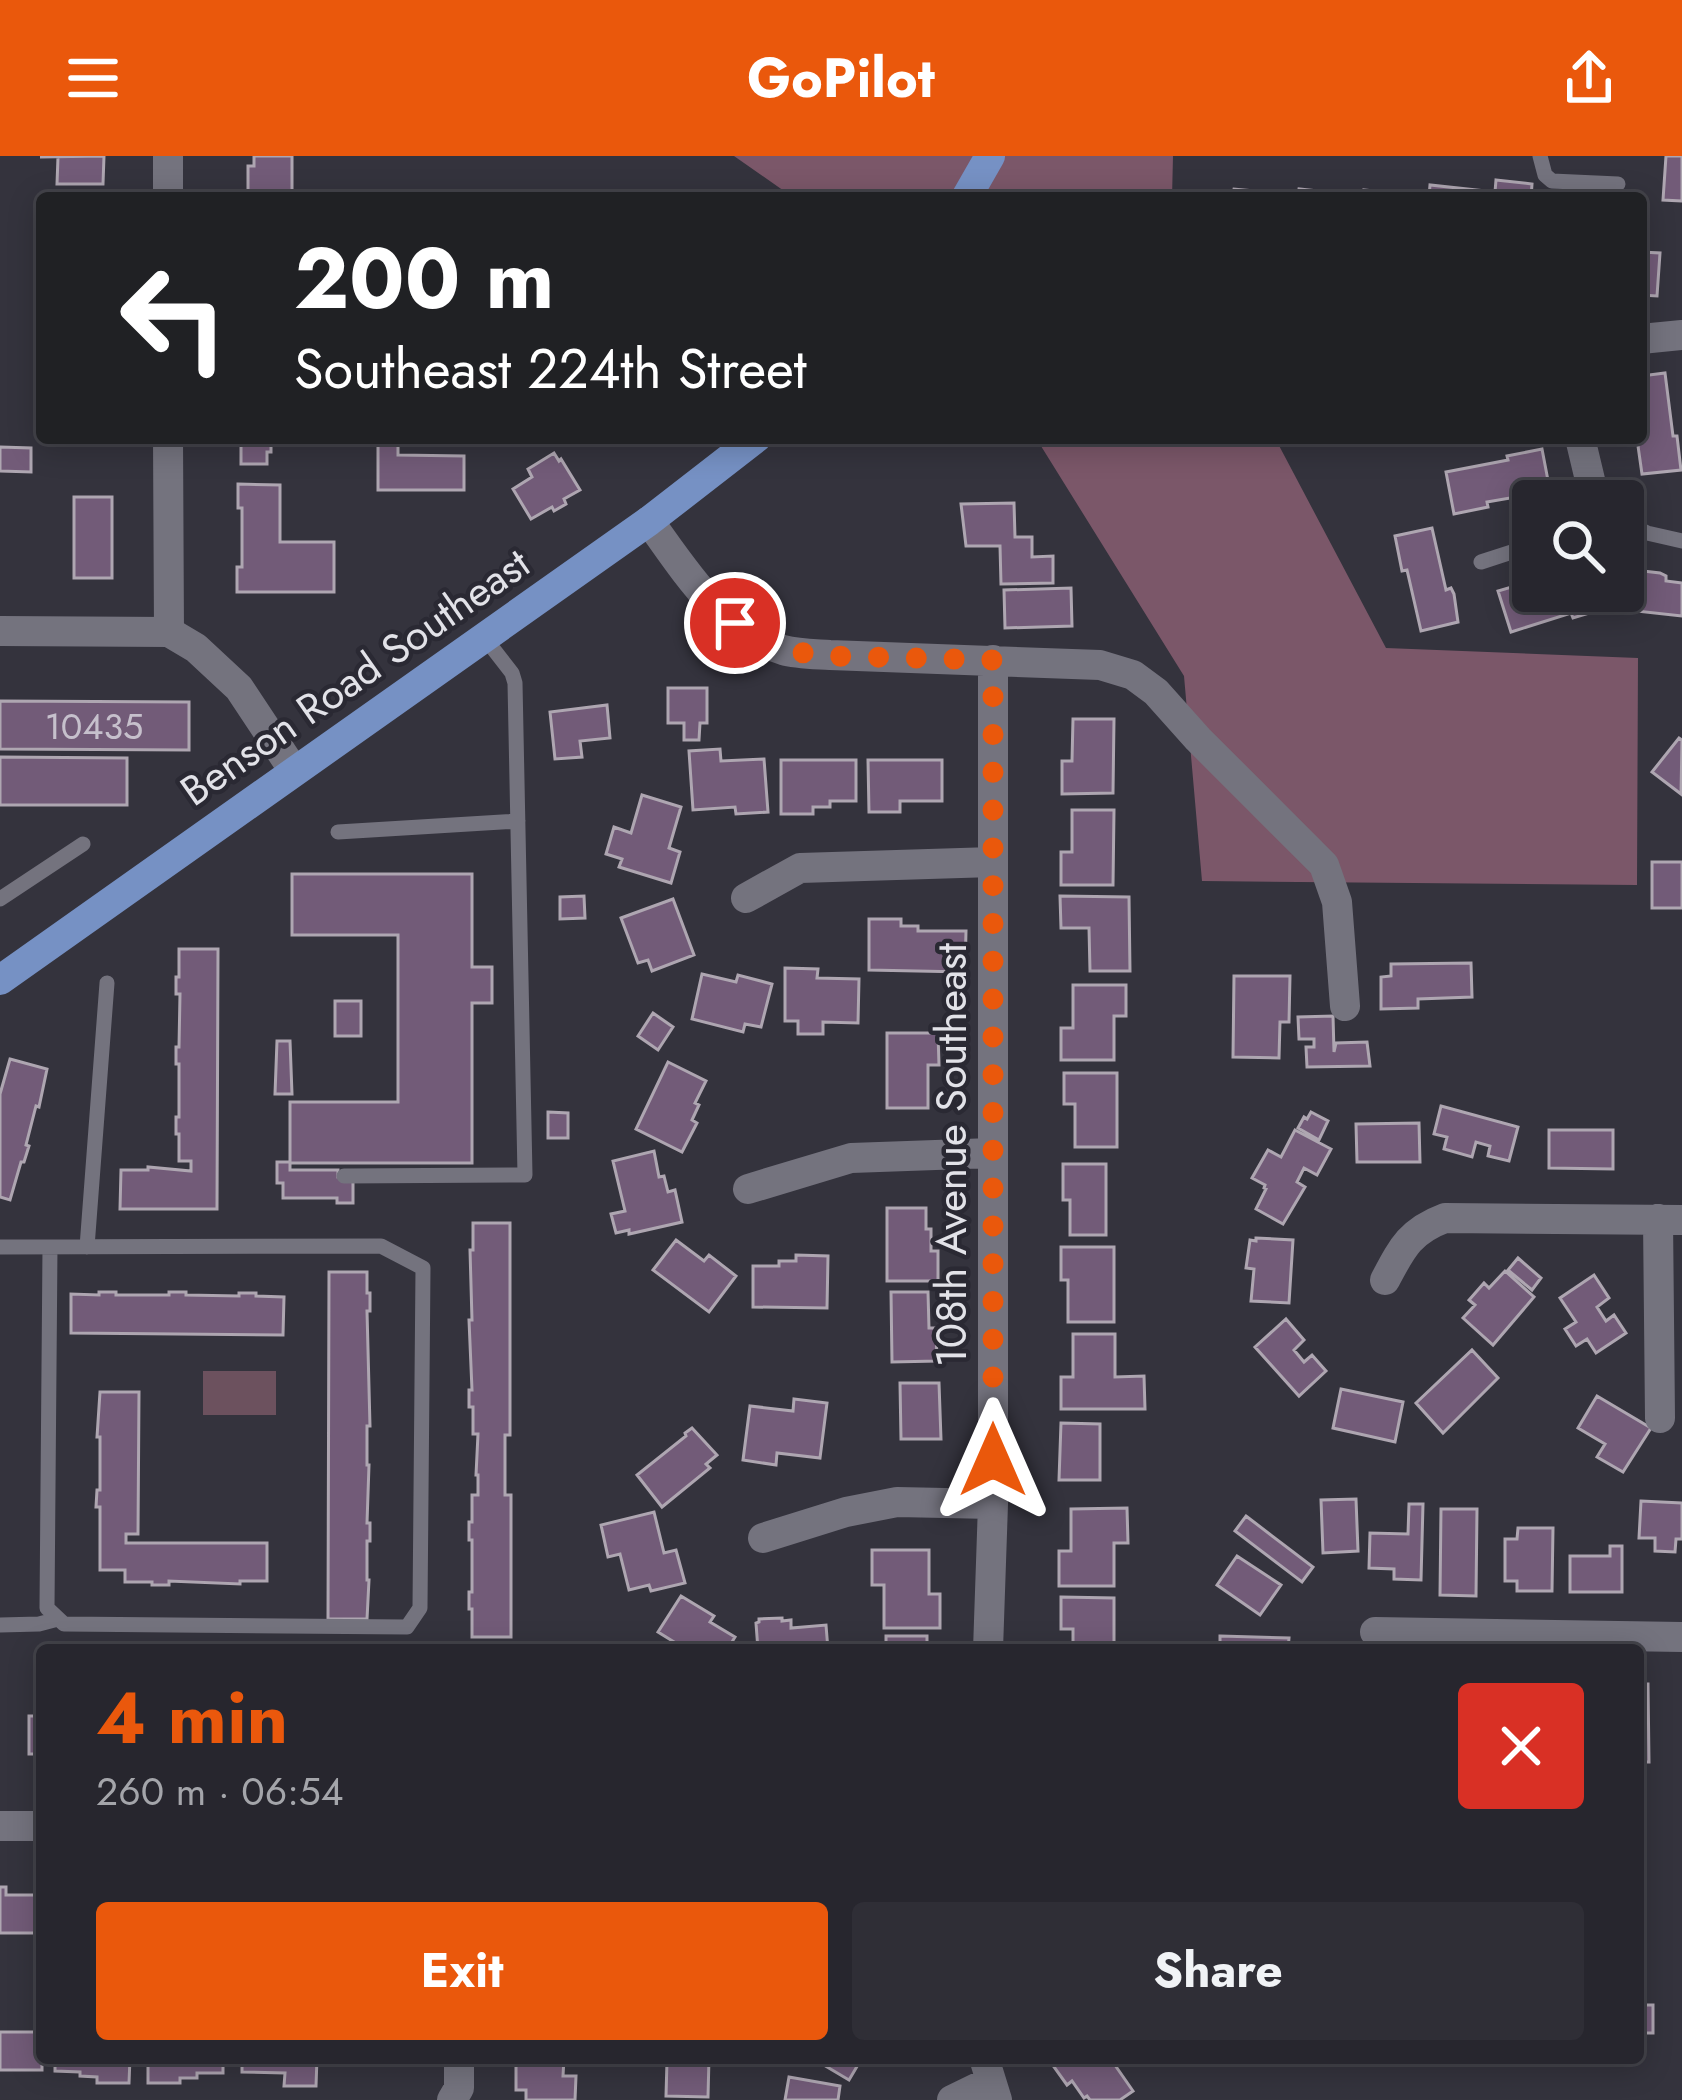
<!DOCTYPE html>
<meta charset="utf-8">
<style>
:root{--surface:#27262e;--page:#2f2e36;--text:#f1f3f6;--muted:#a4a5aa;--line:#43434a;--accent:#ea580c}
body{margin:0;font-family:Jost,sans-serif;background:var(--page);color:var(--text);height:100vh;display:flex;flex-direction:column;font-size:45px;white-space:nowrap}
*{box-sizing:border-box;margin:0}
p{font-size:39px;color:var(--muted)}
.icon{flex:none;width:66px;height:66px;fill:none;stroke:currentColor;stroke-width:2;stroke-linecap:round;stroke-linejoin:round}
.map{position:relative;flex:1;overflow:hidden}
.side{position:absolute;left:36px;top:1488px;width:1608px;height:420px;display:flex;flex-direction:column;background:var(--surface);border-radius:12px;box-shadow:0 6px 30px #0003,0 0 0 3px var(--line)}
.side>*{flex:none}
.hud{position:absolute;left:36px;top:36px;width:1611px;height:252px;border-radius:12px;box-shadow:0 6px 30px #0003,0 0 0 3px var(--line);background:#202124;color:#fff;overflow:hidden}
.fabs{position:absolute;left:1512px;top:324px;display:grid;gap:24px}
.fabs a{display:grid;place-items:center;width:132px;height:132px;border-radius:12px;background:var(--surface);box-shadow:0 6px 30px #0003,0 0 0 3px var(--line);font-size:60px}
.pin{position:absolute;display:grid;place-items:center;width:102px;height:102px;color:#fff;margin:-51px;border:6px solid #fff;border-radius:50%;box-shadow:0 3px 12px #0007}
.me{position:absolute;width:132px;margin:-66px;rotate:0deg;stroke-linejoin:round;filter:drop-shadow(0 0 9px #0008)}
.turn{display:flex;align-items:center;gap:42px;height:252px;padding:0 60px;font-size:54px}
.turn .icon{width:156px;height:156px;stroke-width:2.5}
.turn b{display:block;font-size:84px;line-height:102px}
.round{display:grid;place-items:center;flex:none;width:126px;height:126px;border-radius:12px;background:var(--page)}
.overview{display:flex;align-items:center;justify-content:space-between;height:204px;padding:0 60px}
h1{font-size:72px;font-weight:700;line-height:90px;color:var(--accent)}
.button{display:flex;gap:24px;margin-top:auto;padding:24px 60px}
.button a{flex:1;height:138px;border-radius:12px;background:var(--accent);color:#fff;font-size:48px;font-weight:700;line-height:138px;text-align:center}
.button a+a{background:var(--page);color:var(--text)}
header{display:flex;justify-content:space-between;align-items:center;height:156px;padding:0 60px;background:var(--accent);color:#fff;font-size:54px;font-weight:700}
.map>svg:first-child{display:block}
.green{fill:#6c515e}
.forest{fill:#7b5769}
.building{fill:#725b78;stroke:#aea6b1;stroke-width:3}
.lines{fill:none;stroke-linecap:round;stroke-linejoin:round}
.lane{stroke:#74737e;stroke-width:15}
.street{stroke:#74737e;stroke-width:30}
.primary{stroke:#7691c4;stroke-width:30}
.route{stroke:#ea580c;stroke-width:21;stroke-dasharray:0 37.8}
.labels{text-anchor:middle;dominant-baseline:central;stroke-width:9;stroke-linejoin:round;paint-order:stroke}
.number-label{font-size:36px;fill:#c6c0cc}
.street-label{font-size:42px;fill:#e2e2e8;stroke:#2a2933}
</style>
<header><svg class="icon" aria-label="menu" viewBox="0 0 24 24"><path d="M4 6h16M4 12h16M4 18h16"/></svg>GoPilot<svg class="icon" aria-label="share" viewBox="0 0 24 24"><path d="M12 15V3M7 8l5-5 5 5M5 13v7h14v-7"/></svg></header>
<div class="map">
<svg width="1682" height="1944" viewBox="0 0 1682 1944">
<rect width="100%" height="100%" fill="#34333d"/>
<path class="green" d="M 203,1215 L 276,1215 L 276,1259 L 203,1259 Z"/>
<path class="forest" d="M 734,0 L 1173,0 L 1172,42 L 794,42 Z
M 1036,282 L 1275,282 L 1386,492 L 1638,502 L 1637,729 L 1202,725 L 1184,520 Z"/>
<path class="building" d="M 104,0 L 103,28 L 57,28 L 58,1 L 40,1 Z
M 254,0 L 292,0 L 292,42 L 248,42 L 248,10 L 254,10 Z
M 1666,0 L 1682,0 L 1682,45 L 1663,44 Z
M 1496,24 L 1532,28 L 1531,42 L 1232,42 L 1234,33 L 1298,39 L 1299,33 L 1364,40 L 1364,34 L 1429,41 L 1430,29 L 1495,36 Z
M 1641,96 L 1660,97 L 1657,140 L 1641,139 Z
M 1665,217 L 1673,280 L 1677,280 L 1681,314 L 1642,318 L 1638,290 L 1641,282 L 1641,220 Z
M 241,282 L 274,282 L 271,284 L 271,296 L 267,296 L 267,308 L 241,308 Z
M 378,282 L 398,282 L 398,299 L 464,300 L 464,334 L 378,334 Z
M 0,291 L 31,292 L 31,316 L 0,315 Z
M 1542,293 L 1550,335 L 1487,346 L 1488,351 L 1454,358 L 1446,316 L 1508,304 L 1507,300 Z
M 554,297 L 559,305 L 561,303 L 580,334 L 564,343 L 566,348 L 554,355 L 552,351 L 531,363 L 513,333 L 532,321 L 528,313 Z
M 238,328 L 280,329 L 280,386 L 334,386 L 334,436 L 237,436 L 237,411 L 242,411 L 242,352 L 238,352 Z
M 74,341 L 112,341 L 112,422 L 74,422 Z
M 1014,347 L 1015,381 L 1032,381 L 1032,401 L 1053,400 L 1053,427 L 1001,428 L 1000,390 L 966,390 L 961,348 Z
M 1432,372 L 1446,434 L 1451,432 L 1454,438 L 1458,466 L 1421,475 L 1407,414 L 1402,415 L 1395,380 Z
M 1643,415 L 1660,417 L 1666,420 L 1666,425 L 1682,427 L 1682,460 L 1627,454 L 1631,416 Z
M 1532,425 L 1533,435 L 1601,435 L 1606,452 L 1573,462 L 1571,457 L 1511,476 L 1498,435 Z
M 1071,432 L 1072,470 L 1005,472 L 1004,434 Z
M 668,532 L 707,532 L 707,567 L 700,567 L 699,584 L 684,584 L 684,567 L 668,567 Z
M 0,545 L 189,546 L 189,594 L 0,593 Z
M 607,549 L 610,582 L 580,585 L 582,601 L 555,603 L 550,556 Z
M 1073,563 L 1114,563 L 1113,637 L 1062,638 L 1062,605 L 1072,605 Z
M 1679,582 L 1682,584 L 1681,638 L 1652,616 Z
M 720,593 L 721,605 L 764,603 L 768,656 L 736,658 L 735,651 L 693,654 L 689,595 Z
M 0,601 L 127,602 L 127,649 L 0,649 Z
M 781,604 L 856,604 L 856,645 L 830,645 L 830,651 L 813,651 L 813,658 L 781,658 Z
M 868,604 L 942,604 L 942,645 L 900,645 L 900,656 L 869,656 Z
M 642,639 L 681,651 L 669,692 L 680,696 L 671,727 L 619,711 L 622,703 L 606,698 L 614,671 L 631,677 Z
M 1072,654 L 1114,654 L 1113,729 L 1061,729 L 1061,696 L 1072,696 Z
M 1652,706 L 1682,706 L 1682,752 L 1652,752 Z
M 292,718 L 472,718 L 472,811 L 492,811 L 492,847 L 472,847 L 472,1007 L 290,1007 L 290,946 L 398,946 L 398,779 L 292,779 Z
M 584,740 L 585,762 L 560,763 L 560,741 Z
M 1060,740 L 1129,741 L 1130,815 L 1090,815 L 1089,772 L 1061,772 Z
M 673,743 L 694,799 L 652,815 L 648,804 L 638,807 L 621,762 Z
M 869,763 L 901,763 L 901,770 L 918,770 L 918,775 L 966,775 L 965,816 L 869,814 Z
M 179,793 L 218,793 L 217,1053 L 120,1053 L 121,1014 L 148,1014 L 148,1011 L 191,1015 L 191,1005 L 179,1005 L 179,978 L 176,978 L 176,961 L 179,961 L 179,908 L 176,908 L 176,891 L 179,891 L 180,838 L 176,838 L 176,821 L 179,821 Z
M 1471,807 L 1472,841 L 1418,843 L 1418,852 L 1381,853 L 1381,821 L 1391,820 L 1391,808 Z
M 785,812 L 818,813 L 817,822 L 859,823 L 858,867 L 823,866 L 823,878 L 798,878 L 798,865 L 785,865 Z
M 702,818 L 736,826 L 738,819 L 772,828 L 761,871 L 745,868 L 743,876 L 692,863 Z
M 1234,820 L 1290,820 L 1289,866 L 1280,866 L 1279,902 L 1233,901 Z
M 1073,829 L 1126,829 L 1126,860 L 1114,860 L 1114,904 L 1061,904 L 1061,872 L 1073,872 Z
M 335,845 L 361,845 L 361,880 L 335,880 Z
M 653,857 L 673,871 L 658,894 L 638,880 Z
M 1333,860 L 1334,896 L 1336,887 L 1367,886 L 1370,910 L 1307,911 L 1306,891 L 1314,891 L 1314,883 L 1299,883 L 1298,861 Z
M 887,877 L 938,877 L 939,909 L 928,909 L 928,952 L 887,952 Z
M 277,885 L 290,885 L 292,938 L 275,938 Z
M 10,903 L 47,913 L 39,951 L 36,950 L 26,989 L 29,990 L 24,1006 L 21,1006 L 10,1044 L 0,1041 L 0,938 Z
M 668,906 L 706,925 L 695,947 L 699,949 L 692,964 L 697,967 L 682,996 L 636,973 Z
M 1064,917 L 1117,917 L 1117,991 L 1075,991 L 1075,948 L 1064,948 Z
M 1441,950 L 1518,971 L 1509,1005 L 1488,1000 L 1490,990 L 1476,986 L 1472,1001 L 1444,993 L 1447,981 L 1434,978 Z
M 548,956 L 568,957 L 568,982 L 548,982 Z
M 1311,956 L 1328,965 L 1319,984 L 1298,972 L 1304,961 L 1307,963 Z
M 1419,967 L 1420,1006 L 1357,1006 L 1356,968 Z
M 1295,974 L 1331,993 L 1317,1019 L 1304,1012 L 1297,1026 L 1305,1031 L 1283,1068 L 1256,1053 L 1266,1033 L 1264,1032 L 1265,1029 L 1252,1022 L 1268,994 L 1281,1001 Z
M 1549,974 L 1613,974 L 1613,1013 L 1549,1012 Z
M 654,995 L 659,1021 L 664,1020 L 668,1036 L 675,1034 L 682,1066 L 629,1078 L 629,1074 L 616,1077 L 611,1058 L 625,1055 L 613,1005 Z
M 277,1006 L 290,1006 L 290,1014 L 338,1014 L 338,1021 L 353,1021 L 353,1047 L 337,1047 L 337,1042 L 283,1042 L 283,1027 L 277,1027 Z
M 1063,1008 L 1106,1008 L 1106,1079 L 1070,1079 L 1070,1044 L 1063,1044 Z
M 887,1052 L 926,1052 L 926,1073 L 931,1073 L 931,1095 L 938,1095 L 938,1125 L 887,1125 Z
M 473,1067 L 510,1067 L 510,1279 L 505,1279 L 505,1339 L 511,1339 L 511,1481 L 472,1481 L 472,1453 L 469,1453 L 469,1436 L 472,1436 L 472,1384 L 469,1384 L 469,1366 L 472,1366 L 472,1339 L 478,1339 L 478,1319 L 476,1319 L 478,1278 L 473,1278 L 473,1251 L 469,1251 L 469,1234 L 472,1234 L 469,1164 L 472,1164 L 470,1094 L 473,1094 Z
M 1256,1082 L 1293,1084 L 1289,1147 L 1251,1145 L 1254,1113 L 1246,1112 L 1250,1084 L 1256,1085 Z
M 676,1084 L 704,1105 L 709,1099 L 736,1120 L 709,1156 L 653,1114 Z
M 1061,1091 L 1114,1091 L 1114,1166 L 1068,1166 L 1068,1124 L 1061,1124 Z
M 796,1099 L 828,1100 L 827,1152 L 753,1151 L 753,1110 L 779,1110 L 779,1105 L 796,1105 Z
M 1518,1102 L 1541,1122 L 1532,1134 L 1508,1114 Z
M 1505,1115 L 1534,1141 L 1493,1189 L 1463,1162 L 1475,1149 L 1469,1144 L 1484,1127 L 1489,1132 Z
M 329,1116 L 367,1116 L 367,1137 L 370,1137 L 370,1155 L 367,1155 L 370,1270 L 367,1270 L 367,1309 L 369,1309 L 367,1367 L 370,1367 L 370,1385 L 367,1385 L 367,1424 L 369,1424 L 367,1463 L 328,1463 Z
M 1594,1119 L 1609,1142 L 1597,1151 L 1606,1165 L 1614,1159 L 1626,1177 L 1596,1197 L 1587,1183 L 1576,1190 L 1565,1173 L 1576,1166 L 1560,1142 Z
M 99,1136 L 116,1136 L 116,1139 L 169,1139 L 169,1136 L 186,1136 L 186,1139 L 239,1140 L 239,1137 L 256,1137 L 256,1140 L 284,1141 L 283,1179 L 71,1177 L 71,1138 L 99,1139 Z
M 891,1136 L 928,1136 L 929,1172 L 936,1172 L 937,1205 L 892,1206 Z
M 1286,1163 L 1304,1184 L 1294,1194 L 1304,1206 L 1312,1199 L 1326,1215 L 1299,1240 L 1255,1191 Z
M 1073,1178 L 1115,1178 L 1115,1221 L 1144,1220 L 1145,1253 L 1061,1253 L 1061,1221 L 1073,1221 Z
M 1472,1194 L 1498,1222 L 1443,1277 L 1416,1247 Z
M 900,1227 L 939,1227 L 941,1283 L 901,1283 Z
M 1341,1233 L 1403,1246 L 1395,1286 L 1333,1272 Z
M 100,1236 L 139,1236 L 138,1378 L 126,1378 L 126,1387 L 267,1387 L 267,1425 L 240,1425 L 240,1428 L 169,1425 L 169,1429 L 152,1429 L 152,1426 L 125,1426 L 125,1414 L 100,1414 L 100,1351 L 96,1351 L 97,1334 L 100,1334 L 100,1281 L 97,1281 Z
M 1597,1240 L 1651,1272 L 1623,1316 L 1597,1301 L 1605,1288 L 1578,1272 Z
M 794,1243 L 827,1247 L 820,1302 L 777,1297 L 776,1309 L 743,1304 L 750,1250 L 793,1255 Z
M 1061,1267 L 1100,1268 L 1100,1324 L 1059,1324 Z
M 692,1272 L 717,1299 L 706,1308 L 710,1312 L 662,1351 L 637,1319 L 686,1280 L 685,1277 Z
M 1356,1343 L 1358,1395 L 1323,1397 L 1321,1344 Z
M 1641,1345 L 1682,1347 L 1682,1383 L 1676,1383 L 1675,1396 L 1655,1395 L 1655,1382 L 1639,1382 Z
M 1409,1348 L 1423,1348 L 1421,1424 L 1394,1423 L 1394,1413 L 1369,1412 L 1370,1377 L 1408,1378 Z
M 1127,1352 L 1128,1387 L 1114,1387 L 1114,1430 L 1059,1430 L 1059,1395 L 1071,1395 L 1071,1353 Z
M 1441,1353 L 1477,1353 L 1476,1440 L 1440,1439 Z
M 654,1356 L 664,1397 L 676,1394 L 685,1427 L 651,1435 L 649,1429 L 629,1434 L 620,1398 L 608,1401 L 601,1369 Z
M 1246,1360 L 1313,1411 L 1302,1426 L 1235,1375 Z
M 1518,1372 L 1553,1372 L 1552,1435 L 1517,1435 L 1517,1425 L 1505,1425 L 1505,1383 L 1517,1383 Z
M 1610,1390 L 1622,1390 L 1622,1436 L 1570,1436 L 1570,1400 L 1610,1400 Z
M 872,1394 L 929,1394 L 929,1438 L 940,1438 L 940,1472 L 884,1472 L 884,1429 L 872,1429 Z
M 1237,1400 L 1281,1429 L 1260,1459 L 1217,1429 Z
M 681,1440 L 714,1460 L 710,1466 L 735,1481 L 727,1494 L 687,1494 L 658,1476 Z
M 1061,1441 L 1114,1442 L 1114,1494 L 1073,1494 L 1073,1473 L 1061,1473 Z
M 782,1462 L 782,1465 L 791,1464 L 791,1472 L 826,1469 L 828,1494 L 758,1494 L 756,1467 L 759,1466 L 759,1463 Z
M 886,1480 L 927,1480 L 927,1494 L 886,1494 Z
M 1220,1480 L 1289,1482 L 1288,1494 L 1220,1494 Z
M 1638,1528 L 1648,1528 L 1649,1606 L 1638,1606 Z
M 29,1560 L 42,1560 L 42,1598 L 29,1598 Z
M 0,1731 L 6,1731 L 6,1739 L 41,1739 L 41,1777 L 0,1777 Z
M 1638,1849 L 1653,1849 L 1653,1877 L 1638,1877 Z
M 0,1876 L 42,1876 L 42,1914 L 0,1914 Z
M 55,1902 L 130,1902 L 129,1927 L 97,1927 L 97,1921 L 80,1920 L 80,1916 L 55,1915 Z
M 148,1902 L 223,1902 L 223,1917 L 197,1917 L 197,1922 L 180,1922 L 180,1927 L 148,1927 Z
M 242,1902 L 317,1902 L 316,1930 L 284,1930 L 285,1917 L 242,1916 Z
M 516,1902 L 564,1902 L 563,1920 L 576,1920 L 575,1944 L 526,1944 L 526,1934 L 516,1934 Z
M 642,1902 L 709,1902 L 708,1941 L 666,1940 L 667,1905 L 642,1905 Z
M 812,1902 L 862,1902 L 849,1924 Z
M 1052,1902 L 1110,1902 L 1133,1935 L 1120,1944 L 1090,1944 L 1087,1940 L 1084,1942 L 1072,1925 L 1067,1929 L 1049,1904 Z
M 789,1921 L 840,1930 L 838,1944 L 785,1944 Z"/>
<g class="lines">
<path class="lane" d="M 1540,0 L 1545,19 L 1552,25 L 1618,28
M 1623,365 L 1647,377 L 1682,385
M 1481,406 L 1533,389
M 338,676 L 518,665
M 0,743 L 83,688
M 344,1020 L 525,1019 L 515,527 L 512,517 L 484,481
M 0,1091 L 381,1090 L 423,1112 L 420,1452 L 407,1471 L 64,1468 L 47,1452 L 50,1091
M 87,1091 L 107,827
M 0,1469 L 39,1468 L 58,1463"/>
<path class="street" d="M 168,0 L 168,42
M 1641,183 L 1682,179
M 168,282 L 169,476
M 1580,282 L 1591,328 L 1605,345
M 649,365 C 685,415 721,474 783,494 C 797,498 814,498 830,499 L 1100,509 L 1133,519 L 1156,536 L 1198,583 L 1324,709 L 1337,746 L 1345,850
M 0,475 L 169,476 L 196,492 L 239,532 L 294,615
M 746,742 L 800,712 L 993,706
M 748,1033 L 851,1002 L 992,997
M 1658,1063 L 1660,1262
M 1385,1124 C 1402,1092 1410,1075 1445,1062 L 1682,1064
M 763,1382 L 846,1356 L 897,1346 L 993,1348
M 1375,1476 L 1682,1481
M 988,1494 L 993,1348 L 993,504
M 0,1670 L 42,1670
M 984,1902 L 997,1944
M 452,1944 L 459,1932 L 459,1902
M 952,1944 L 991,1925"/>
<path class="primary" d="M 966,42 L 990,0
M 0,824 L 649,365 L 756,282"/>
</g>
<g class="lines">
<path class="route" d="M 735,467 L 762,485 L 787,495 L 830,500 L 993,504 L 993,1304"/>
</g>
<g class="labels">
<g class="number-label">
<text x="94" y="570">10435</text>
</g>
<g class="street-label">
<text transform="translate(355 521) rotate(-35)">Benson Road Southeast</text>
<text transform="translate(951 999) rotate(-90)">108th Avenue Southeast</text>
</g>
</g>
</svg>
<div class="fabs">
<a><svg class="icon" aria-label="search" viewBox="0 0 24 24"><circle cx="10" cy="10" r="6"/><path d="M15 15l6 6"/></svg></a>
</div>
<div class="pin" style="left:735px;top:467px;background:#d93025"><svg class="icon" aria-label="arrive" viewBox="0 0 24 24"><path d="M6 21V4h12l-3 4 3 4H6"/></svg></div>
<svg class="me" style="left:993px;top:1304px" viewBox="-20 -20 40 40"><path d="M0-17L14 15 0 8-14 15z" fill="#ea580c" stroke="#fff" stroke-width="4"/></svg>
<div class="hud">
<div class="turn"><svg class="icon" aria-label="left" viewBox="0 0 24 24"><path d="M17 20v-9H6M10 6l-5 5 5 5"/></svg><div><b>200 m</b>Southeast 224th Street</div></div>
</div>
<section class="side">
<div class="overview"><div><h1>4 min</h1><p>260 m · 06:54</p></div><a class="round" style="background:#d93025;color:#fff"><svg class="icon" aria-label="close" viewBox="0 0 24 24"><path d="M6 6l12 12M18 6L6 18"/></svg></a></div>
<div class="button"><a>Exit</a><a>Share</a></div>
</section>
</div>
